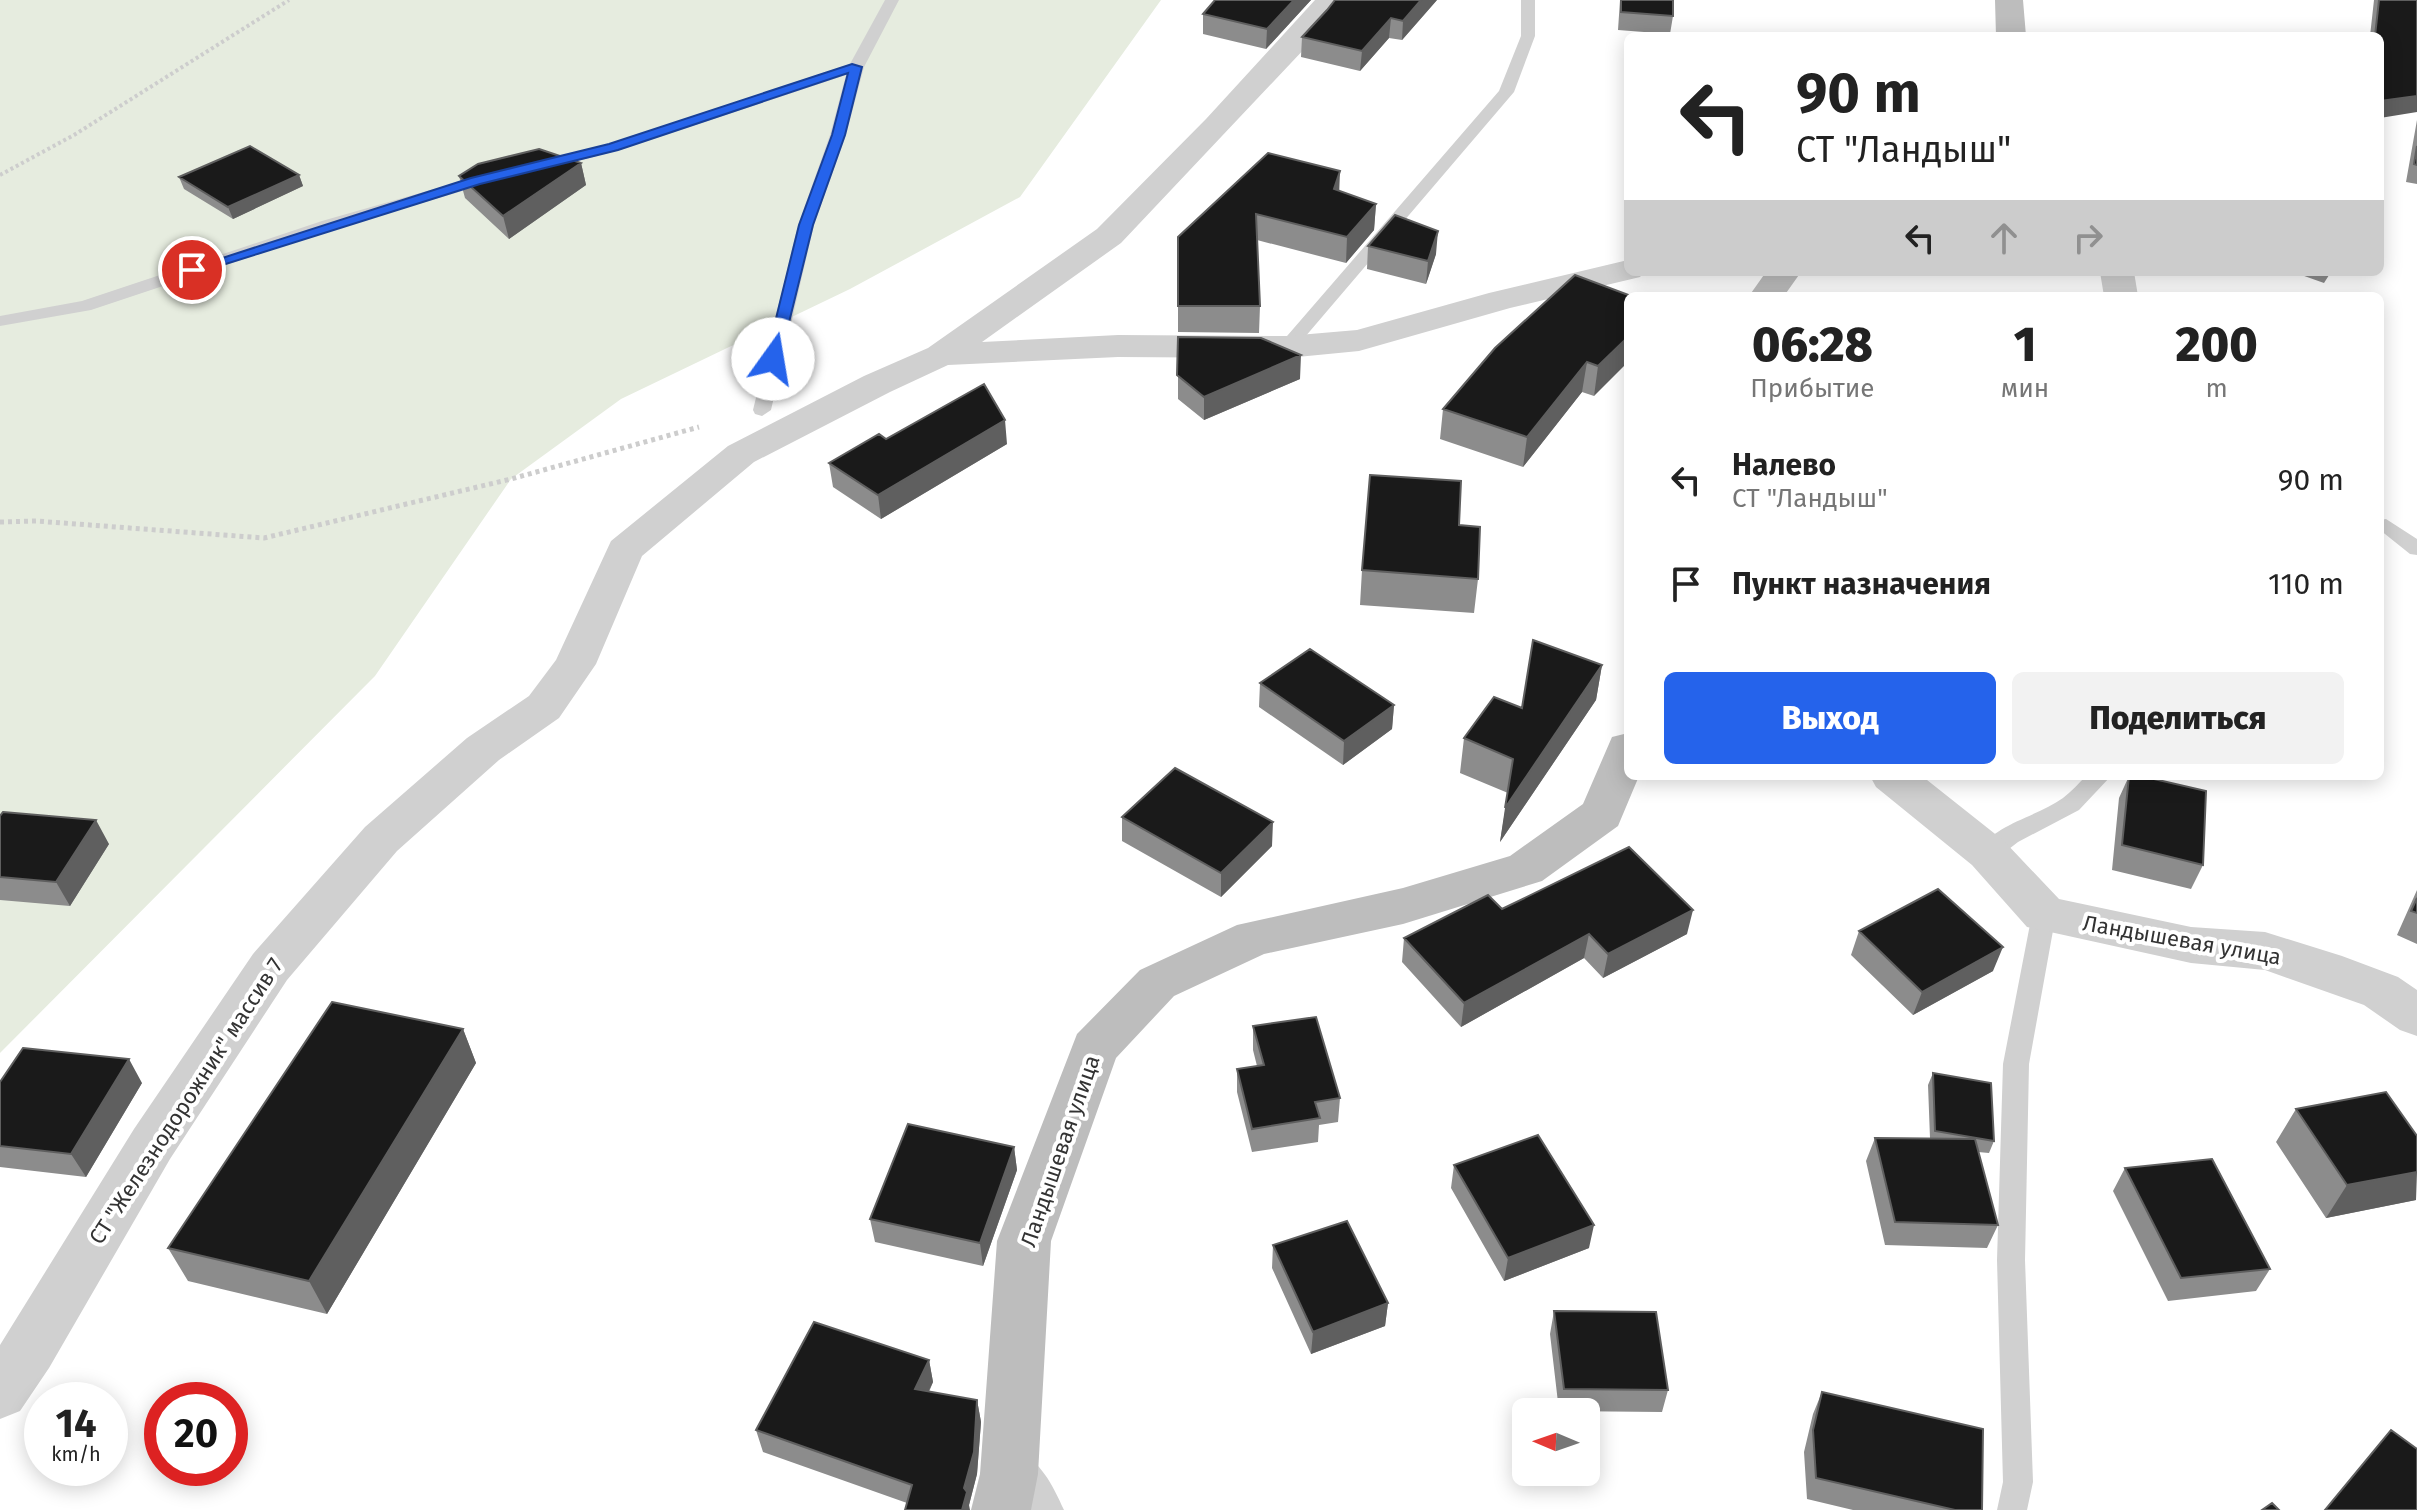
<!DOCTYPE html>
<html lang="ru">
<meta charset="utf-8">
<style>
:root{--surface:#fff;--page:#f2f2f2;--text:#222;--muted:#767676;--accent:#2563eb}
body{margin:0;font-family:"Fira Sans",sans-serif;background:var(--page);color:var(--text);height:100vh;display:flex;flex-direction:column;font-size:30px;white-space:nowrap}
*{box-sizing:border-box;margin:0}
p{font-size:26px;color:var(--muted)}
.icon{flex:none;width:44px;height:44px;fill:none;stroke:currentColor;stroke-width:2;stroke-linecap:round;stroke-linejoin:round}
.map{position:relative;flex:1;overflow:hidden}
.drawer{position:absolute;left:1624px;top:292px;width:760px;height:488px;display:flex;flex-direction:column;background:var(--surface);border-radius:12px;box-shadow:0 4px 20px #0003}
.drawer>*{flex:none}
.hud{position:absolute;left:1624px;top:32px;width:760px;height:244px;border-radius:12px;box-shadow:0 4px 20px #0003;background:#fff;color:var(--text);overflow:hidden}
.needle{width:52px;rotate:272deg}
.controls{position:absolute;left:1512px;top:1398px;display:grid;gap:16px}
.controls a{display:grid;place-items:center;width:88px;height:88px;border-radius:12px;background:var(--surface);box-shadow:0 4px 20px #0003;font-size:40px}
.speed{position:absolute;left:24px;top:1382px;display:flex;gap:16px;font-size:40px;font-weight:700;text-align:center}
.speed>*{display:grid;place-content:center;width:104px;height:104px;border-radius:50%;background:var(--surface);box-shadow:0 4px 20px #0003;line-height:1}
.speed small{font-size:20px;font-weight:400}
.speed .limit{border:12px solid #d22;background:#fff;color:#111}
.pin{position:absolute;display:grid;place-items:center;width:68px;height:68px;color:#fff;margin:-34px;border:4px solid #fff;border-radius:50%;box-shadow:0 2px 8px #0007}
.me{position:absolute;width:88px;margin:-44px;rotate:13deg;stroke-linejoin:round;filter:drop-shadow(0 0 6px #0008)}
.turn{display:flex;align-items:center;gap:28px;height:168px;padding:0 40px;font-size:36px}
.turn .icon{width:104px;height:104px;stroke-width:2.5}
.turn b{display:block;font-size:56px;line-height:68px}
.lanes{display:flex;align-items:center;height:76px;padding:0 40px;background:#0003;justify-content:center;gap:40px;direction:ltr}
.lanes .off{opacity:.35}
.eta{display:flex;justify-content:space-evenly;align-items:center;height:136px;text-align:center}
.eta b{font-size:48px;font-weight:800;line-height:56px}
.cta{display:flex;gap:16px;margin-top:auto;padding:16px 40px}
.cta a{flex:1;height:92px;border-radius:12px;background:var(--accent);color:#fff;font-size:32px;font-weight:800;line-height:92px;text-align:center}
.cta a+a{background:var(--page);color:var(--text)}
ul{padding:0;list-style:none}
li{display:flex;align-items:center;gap:24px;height:104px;padding:0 40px}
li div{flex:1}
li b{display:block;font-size:30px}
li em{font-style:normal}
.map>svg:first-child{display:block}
.green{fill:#e6ecdf}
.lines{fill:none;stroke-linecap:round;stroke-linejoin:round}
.path-far1{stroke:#cdcdcd;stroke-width:4;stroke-dasharray:3 3;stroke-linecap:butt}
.path{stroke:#cdcdcd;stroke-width:5;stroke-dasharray:4 4;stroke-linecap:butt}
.lane{fill:#d0d0d0;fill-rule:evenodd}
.street{fill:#d0d0d0;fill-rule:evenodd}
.secondary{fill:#bdbdbd;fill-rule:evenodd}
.wall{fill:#8c8c8c}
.shaded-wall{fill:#5f5f5f}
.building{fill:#1a1a1a;stroke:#5f5f5f;stroke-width:2}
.route{fill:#2563eb;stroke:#184099;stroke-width:2}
.labels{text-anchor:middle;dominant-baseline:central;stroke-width:8;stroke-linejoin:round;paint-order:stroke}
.street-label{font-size:22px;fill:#333;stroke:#fff}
</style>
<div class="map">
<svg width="2417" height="1510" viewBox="0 0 2417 1510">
<rect width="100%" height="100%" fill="#fff"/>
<path class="green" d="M 0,0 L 1161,0 L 1020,197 L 850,289 L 621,399 L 511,479 L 375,676 L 0,1053 Z"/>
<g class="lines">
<path class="path-far1" d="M 0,175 L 74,135 L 289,0"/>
<path class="path" d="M 0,522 L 36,521 L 264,538 L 511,479 L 699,427"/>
<path class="lane" d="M 885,0 L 899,0 L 864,67 L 846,135 L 814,225 L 771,410 L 762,416 L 755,414 L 753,410 L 798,225 L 830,135 L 846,75 L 620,150 L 539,171 L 531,166 L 533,163 L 608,144 L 850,64 Z
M 1521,0 L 1535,0 L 1535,36 L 1514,92 L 1293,351 L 1281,351 L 1278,347 L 1281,343 L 1499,91 L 1521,36 Z
M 490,173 L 496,175 L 496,181 L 334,229 L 91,310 L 0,326 L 0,316 L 82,301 L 322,221 Z
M 2386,519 L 2417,539 L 2417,555 L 2410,554 L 2380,530 L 2380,520 Z
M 2086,776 L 2111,776 L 2079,810 L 2018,842 L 1996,859 L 1988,861 L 1980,859 L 1977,853 C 1993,824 2037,817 2063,798 C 2071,792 2079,783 2086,776 Z
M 2044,905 L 2052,908 L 2056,914 L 2029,1064 L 2025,1260 L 2033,1482 L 2027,1510 L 1997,1510 L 2003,1482 L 1997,1260 L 2003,1064 L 2032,914 L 2036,908 Z"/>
<path class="street" d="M 1315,0 L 1344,0 L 1324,28 L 1121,243 L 982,342 L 1118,335 L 1287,336 L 1357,330 L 1489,293 L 1628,260 L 1628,272 L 1644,272 L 1640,277 L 1510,308 L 1359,351 L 1287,358 L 1118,357 L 948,365 L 890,392 L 754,462 L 642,556 L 596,664 L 559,718 L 499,760 L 397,851 L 287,980 L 170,1159 L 49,1368 L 20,1411 L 0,1419 L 0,1345 L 134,1129 L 253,954 L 365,827 L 467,738 L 529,696 L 556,660 L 611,541 L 728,446 L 864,376 L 928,348 L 1097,229 L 1206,119 Z
M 2100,272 L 2134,272 L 2138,296 L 2104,296 Z
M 1870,776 L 1922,776 L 2004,841 L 2059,899 L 2191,927 L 2265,932 L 2342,956 L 2398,977 L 2417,990 L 2417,1036 L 2400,1030 L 2364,1005 L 2265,970 L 2191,963 L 2027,927 L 1972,865 L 1876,787 Z
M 1009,1446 C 1039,1458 1051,1481 1064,1510 L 999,1510 L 980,1474 L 988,1454 Z"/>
<path class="secondary" d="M 1995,0 L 2023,0 L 2026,36 L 1996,36 Z
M 1766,272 L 1801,272 L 1784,296 L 1749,296 Z
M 1628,733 L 1628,776 L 1639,776 L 1618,826 L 1542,881 L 1403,924 L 1264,954 L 1174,996 L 1116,1058 L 1051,1241 L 1038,1474 L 1031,1510 L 971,1510 L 980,1474 L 997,1241 L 1077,1034 L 1140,970 L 1237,925 L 1403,888 L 1510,856 L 1583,804 L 1612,737 Z"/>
</g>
<path class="wall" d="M 1215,0 L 1311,0 L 1266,49 L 1203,34 L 1203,14 Z
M 1437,0 L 1402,40 L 1389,38 L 1360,71 L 1301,57 L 1302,37 Z
M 1620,0 L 1673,0 L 1673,16 L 1670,34 L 1618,30 Z
M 2374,0 L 2417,0 L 2380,36 L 2370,36 Z
M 2417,120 L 2417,184 L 2406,182 Z
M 1268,153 L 1339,191 L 1376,204 L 1374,230 L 1346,263 L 1257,240 L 1260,306 L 1259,333 L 1178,332 L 1178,237 Z
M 581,163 L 586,185 L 509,239 L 465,198 L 459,176 Z
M 299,175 L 303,186 L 233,219 L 184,189 L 179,177 Z
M 1368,246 L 1436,254 L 1426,284 L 1367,269 Z
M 2293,272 L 2331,272 L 2324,283 Z
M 1631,296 L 1594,396 L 1582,392 L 1523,467 L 1440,439 L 1443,409 Z
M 1178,337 L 1300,379 L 1204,420 L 1178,399 Z
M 886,439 L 1007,444 L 881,519 L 833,487 L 829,463 Z
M 1459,525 L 1478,579 L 1474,613 L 1360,605 L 1362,570 Z
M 1602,665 L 1596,700 L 1500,842 L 1508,793 L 1460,773 L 1464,738 Z
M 1260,683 L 1394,705 L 1392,729 L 1343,765 L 1259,707 Z
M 2129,776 L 2141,776 L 2203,865 L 2191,889 L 2112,870 L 2119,798 Z
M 0,816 L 109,844 L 70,906 L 0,900 Z
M 1122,817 L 1272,846 L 1221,897 L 1122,841 Z
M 2417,890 L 2417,944 L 2397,935 Z
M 1502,909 L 1687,934 L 1603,978 L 1584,958 L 1461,1027 L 1402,962 L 1404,938 Z
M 1859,931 L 1993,971 L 1913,1015 L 1851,955 Z
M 1253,1026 L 1340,1098 L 1338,1122 L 1319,1125 L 1318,1142 L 1252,1152 L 1237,1092 L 1237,1069 L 1257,1066 L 1253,1050 Z
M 463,1029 L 476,1063 L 327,1314 L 188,1281 L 168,1248 Z
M 1933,1073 L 1994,1141 L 1989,1153 L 1978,1152 L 1998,1225 L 1987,1248 L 1885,1245 L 1866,1161 L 1875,1138 L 1930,1138 L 1928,1085 Z
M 0,1082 L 142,1083 L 86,1177 L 0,1167 Z
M 2296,1109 L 2416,1200 L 2326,1218 L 2276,1142 Z
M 1014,1147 L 1017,1170 L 983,1266 L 875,1242 L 870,1219 Z
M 1454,1165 L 1589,1248 L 1504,1281 L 1451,1188 Z
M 2125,1168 L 2270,1269 L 2256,1291 L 2168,1301 L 2113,1191 Z
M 1273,1245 L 1388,1303 L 1385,1326 L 1311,1354 L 1272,1268 Z
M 1554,1311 L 1668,1390 L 1662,1412 L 1559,1411 L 1550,1334 Z
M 929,1360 L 933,1382 L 929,1392 L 977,1400 L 981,1422 L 977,1474 L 969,1505 L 907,1503 L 763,1452 L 756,1430 Z
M 1822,1392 L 1982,1510 L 1853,1510 L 1807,1499 L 1804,1452 L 1813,1414 Z"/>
<path class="shaded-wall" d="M 1294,0 L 1311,0 L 1266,49 L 1267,29 Z
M 1421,0 L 1437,0 L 1402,40 L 1403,21 Z
M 1391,18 L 1389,38 L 1360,71 L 1362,51 Z
M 2417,96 L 2417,112 L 2380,118 L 2380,101 Z
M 581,163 L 586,185 L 509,239 L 503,216 Z
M 1340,171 L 1339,197 L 1334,189 Z
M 299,175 L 303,186 L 233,219 L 228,207 Z
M 1376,204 L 1374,230 L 1346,263 L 1347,237 Z
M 1438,231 L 1436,254 L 1426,284 L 1428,261 Z
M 1628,337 L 1628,362 L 1594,396 L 1598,366 Z
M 1301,355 L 1300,379 L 1204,420 L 1204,397 Z
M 1587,362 L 1582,392 L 1523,467 L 1527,437 Z
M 1005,420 L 1007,444 L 881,519 L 878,495 Z
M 1602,665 L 1596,700 L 1500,842 L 1505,808 Z
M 1394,705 L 1392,729 L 1343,765 L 1344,741 Z
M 96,820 L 109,844 L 70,906 L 56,882 Z
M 1273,822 L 1272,846 L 1221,897 L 1221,873 Z
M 1693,910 L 1687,934 L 1603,978 L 1608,954 Z
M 1589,934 L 1584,958 L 1461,1027 L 1464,1003 Z
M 2003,947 L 1993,971 L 1913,1015 L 1922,992 Z
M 463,1029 L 476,1063 L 327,1314 L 309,1281 Z
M 129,1059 L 142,1083 L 86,1177 L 71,1154 Z
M 1014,1147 L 1017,1170 L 983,1266 L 980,1243 Z
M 2417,1172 L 2416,1200 L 2326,1218 L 2347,1185 Z
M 1594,1225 L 1589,1248 L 1504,1281 L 1508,1258 Z
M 1388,1303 L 1385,1326 L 1311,1354 L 1313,1332 Z
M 929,1360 L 933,1382 L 919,1411 L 915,1389 Z
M 977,1400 L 981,1422 L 977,1474 L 969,1505 L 970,1510 L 962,1510 Z"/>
<path class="building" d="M 1215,0 L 1294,0 L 1267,29 L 1203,14 Z
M 1335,0 L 1421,0 L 1403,21 L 1391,18 L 1362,51 L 1302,37 L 1327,10 Z
M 1621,0 L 1673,0 L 1673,16 L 1621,12 Z
M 2379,0 L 2417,0 L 2417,96 L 2380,101 L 2380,36 L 2375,36 Z
M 250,146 L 299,175 L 228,207 L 179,177 Z
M 2417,146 L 2417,165 L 2414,164 Z
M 539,149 L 581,163 L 503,216 L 459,176 L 478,164 Z
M 1268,153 L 1340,171 L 1334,189 L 1376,204 L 1347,237 L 1256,214 L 1260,306 L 1178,306 L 1178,237 Z
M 1395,215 L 1438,231 L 1428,261 L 1368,246 Z
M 1575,275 L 1631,296 L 1628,296 L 1628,337 L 1598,366 L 1587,362 L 1527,437 L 1443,409 L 1495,348 Z
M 1178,337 L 1261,338 L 1301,355 L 1204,397 L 1177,375 Z
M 984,384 L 1005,420 L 878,495 L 829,463 L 879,434 L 886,439 Z
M 1370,475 L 1461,481 L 1459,525 L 1480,527 L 1478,579 L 1362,570 Z
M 1533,640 L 1602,665 L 1505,808 L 1513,759 L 1464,738 L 1494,697 L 1522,708 Z
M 1310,649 L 1394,705 L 1344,741 L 1260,683 Z
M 1175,768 L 1273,822 L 1221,873 L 1122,817 Z
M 2129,776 L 2141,776 L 2206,791 L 2203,865 L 2122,845 Z
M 3,812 L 96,820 L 56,882 L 0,877 L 0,816 Z
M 1629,847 L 1693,910 L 1608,954 L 1589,934 L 1464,1003 L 1404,938 L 1488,895 L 1502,909 Z
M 1938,889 L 2003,947 L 1922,992 L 1859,931 Z
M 2417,898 L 2417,913 L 2411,911 Z
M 332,1002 L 463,1029 L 309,1281 L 168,1248 Z
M 1316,1017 L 1340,1098 L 1315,1102 L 1320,1118 L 1252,1129 L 1237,1069 L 1264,1065 L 1253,1026 Z
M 23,1048 L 129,1059 L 71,1154 L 0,1146 L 0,1082 Z
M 1933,1073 L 1991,1083 L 1994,1141 L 1935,1131 Z
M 2386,1092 L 2417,1136 L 2417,1172 L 2347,1185 L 2296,1109 Z
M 908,1124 L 1014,1147 L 980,1243 L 870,1219 Z
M 1538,1135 L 1594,1225 L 1508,1258 L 1454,1165 Z
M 1875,1138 L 1975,1139 L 1998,1225 L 1895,1222 Z
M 2212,1159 L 2270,1269 L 2181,1278 L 2125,1168 Z
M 1347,1221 L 1388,1303 L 1313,1332 L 1273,1245 Z
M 1554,1311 L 1656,1312 L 1668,1390 L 1564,1389 Z
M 814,1322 L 929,1360 L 915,1389 L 977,1400 L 974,1452 L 964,1488 L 967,1492 L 962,1510 L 905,1510 L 912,1485 L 756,1430 Z
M 1822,1392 L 1983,1429 L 1982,1510 L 1955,1510 L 1816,1478 L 1813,1430 Z
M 2391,1430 L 2417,1449 L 2417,1510 L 2325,1510 Z
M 2272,1503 L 2279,1510 L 2262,1510 Z"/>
<path class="route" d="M 852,64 L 862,67 L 845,135 L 813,225 L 779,363 L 773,364 L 766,359 L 799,225 L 832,135 L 848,73 L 618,150 L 480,184 L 197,273 L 187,273 L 185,270 L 471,178 L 609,144 Z"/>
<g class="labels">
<g class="street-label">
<text transform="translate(2182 940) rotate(10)">Ландышевая улица</text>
<text transform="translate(186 1101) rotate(-57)">СТ "Железнодорожник" массив 7</text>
<text transform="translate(1060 1151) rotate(-71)">Ландышевая улица</text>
</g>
</g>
</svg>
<div class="controls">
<a><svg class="needle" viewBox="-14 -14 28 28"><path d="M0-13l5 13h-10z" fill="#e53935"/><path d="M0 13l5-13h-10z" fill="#767676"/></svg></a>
</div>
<div class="speed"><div>14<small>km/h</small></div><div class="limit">20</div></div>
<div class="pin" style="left:192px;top:270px;background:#d93025"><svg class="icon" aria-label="arrive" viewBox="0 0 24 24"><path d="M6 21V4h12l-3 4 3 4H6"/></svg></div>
<svg class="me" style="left:773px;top:359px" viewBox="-20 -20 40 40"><circle r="19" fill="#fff"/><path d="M0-13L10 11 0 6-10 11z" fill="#2563eb"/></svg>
<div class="hud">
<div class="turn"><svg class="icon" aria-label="left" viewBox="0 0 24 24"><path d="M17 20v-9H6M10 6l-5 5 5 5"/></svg><div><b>90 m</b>СТ &quot;Ландыш&quot;</div></div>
<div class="lanes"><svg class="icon" aria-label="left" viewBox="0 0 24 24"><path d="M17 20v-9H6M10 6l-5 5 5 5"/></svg><svg class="icon off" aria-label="ahead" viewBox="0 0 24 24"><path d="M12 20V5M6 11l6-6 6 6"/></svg><svg class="icon off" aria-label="right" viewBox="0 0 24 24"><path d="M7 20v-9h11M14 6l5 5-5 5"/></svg></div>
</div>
<section class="drawer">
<div class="eta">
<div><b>06:28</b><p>Прибытие</p></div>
<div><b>1</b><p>мин</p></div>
<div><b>200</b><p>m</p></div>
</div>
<ul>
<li><svg class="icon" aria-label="left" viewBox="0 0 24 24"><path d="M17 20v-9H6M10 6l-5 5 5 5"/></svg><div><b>Налево</b><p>СТ &quot;Ландыш&quot;</p></div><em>90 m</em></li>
<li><svg class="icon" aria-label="arrive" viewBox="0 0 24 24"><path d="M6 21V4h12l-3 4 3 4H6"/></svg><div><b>Пункт назначения</b></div><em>110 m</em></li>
</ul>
<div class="cta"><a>Выход</a><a>Поделиться</a></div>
</section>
</div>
